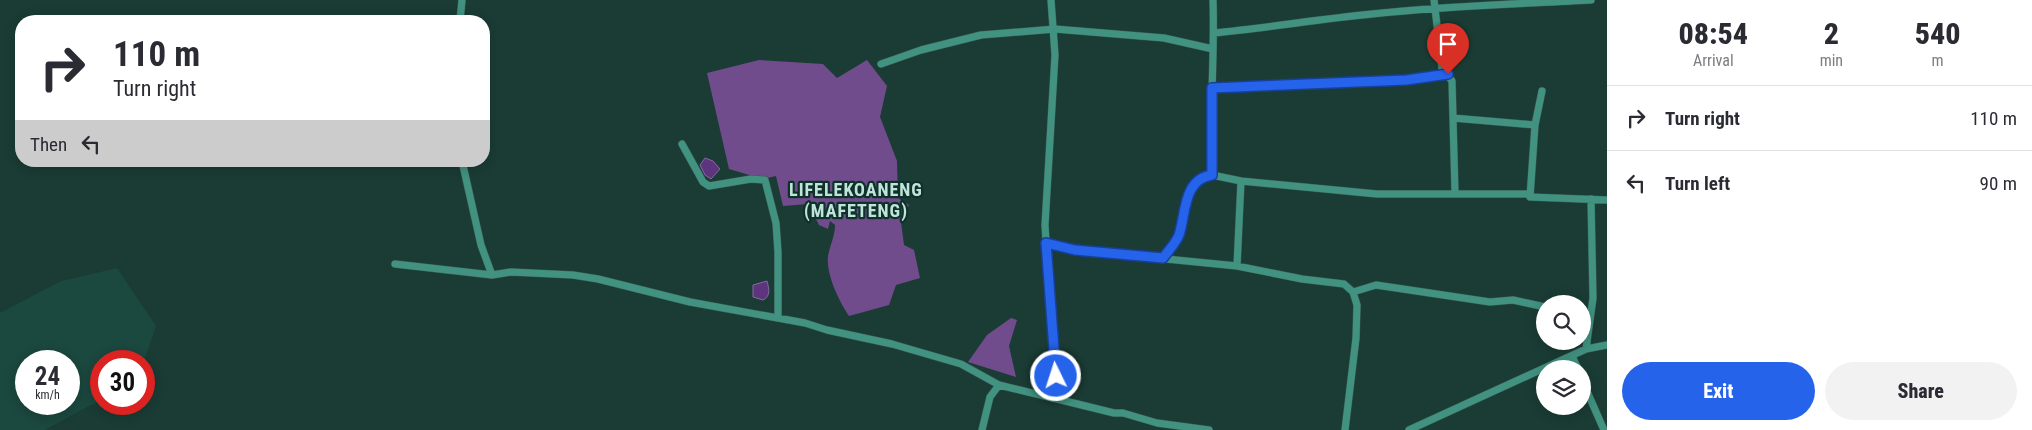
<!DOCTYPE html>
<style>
:root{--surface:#fff;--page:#f2f2f3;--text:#2b2b33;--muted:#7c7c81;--line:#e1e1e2;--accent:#2563eb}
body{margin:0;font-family:"Roboto Condensed",sans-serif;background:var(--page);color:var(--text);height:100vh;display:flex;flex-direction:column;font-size:19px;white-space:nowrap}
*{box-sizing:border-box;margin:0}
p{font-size:16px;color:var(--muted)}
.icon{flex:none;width:28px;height:28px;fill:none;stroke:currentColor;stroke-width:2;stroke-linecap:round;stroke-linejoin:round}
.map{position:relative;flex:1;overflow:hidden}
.details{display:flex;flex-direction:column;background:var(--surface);width:425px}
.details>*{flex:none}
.top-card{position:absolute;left:15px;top:15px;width:475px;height:152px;border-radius:20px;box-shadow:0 2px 12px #0003;background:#fff;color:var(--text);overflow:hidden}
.controls{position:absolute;left:1536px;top:295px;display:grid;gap:10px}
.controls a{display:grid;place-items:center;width:55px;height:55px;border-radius:50%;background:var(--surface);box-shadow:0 2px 12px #0003;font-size:25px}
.speed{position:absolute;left:15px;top:350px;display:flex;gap:10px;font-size:25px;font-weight:700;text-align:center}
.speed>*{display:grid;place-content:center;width:65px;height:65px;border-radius:50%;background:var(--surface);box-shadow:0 2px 12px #0003;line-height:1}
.speed small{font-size:12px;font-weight:400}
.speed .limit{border:8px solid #d22;background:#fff;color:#111}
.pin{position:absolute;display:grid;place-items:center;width:42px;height:42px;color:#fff;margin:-51px -21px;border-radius:50% 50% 50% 0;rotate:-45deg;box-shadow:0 0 5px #0007}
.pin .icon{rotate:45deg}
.me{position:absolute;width:55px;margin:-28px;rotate:356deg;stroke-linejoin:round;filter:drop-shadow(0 0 4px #0008)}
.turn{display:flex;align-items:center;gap:18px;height:105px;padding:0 15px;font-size:22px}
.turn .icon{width:65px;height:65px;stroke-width:2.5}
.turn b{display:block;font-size:35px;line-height:42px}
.then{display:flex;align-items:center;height:48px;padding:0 15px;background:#0003;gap:10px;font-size:19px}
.eta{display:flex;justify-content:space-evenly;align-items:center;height:85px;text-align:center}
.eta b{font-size:30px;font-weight:800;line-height:35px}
.primary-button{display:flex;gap:10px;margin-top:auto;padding:10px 15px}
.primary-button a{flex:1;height:58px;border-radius:30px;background:var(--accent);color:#fff;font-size:20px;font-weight:800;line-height:58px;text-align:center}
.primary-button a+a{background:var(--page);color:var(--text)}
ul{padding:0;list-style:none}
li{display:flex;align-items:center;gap:15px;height:65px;padding:0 15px;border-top:1px solid var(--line)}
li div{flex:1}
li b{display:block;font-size:19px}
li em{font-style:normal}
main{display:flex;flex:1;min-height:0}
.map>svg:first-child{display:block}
.built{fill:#1b483f;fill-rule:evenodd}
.green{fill:#704c8d}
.water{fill:#5f347f;stroke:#836b9e}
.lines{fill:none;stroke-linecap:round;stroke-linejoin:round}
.street-casing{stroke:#385850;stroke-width:8}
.street{stroke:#419281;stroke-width:7}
.route-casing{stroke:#184099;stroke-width:12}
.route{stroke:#2563eb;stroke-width:9}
.labels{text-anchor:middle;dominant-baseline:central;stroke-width:4.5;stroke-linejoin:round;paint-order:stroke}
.district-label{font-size:18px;font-weight:bold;letter-spacing:1px;fill:#bfe5db;stroke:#0f312a}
</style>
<main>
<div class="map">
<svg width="1607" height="430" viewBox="0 0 1607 430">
<rect width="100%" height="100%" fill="#1a3c34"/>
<path class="built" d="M 117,268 L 156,326 L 144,361 L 101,361 L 101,401 L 87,407 L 45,430 L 0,430 L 0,313 L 61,281 ZM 26,361 L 69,361 L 69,404 L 26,404 Z"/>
<path class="green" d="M 759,60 L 823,64 L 837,78 L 867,60 L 887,86 L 880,117 L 897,161 L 898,198 L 909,205 L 901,222 L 904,245 L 914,250 L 920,278 L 896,285 L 889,305 L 849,316 C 839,301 826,275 828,256 C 830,245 835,236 835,225 L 830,221 L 828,229 L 819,225 L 808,204 L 783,206 L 776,176 L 763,179 L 729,169 L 707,73 Z
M 1011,318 L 1017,320 L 1009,346 L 1016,377 L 968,362 L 987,335 Z"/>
<path class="water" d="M 705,158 L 713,161 L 720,169 L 711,179 L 705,175 L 700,165 Z
M 767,281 C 769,289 771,296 763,300 L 753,297 L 753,285 Z"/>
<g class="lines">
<defs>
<path id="street" d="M 1434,0 L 1442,68 L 1452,81 L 1455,193
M 460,21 L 462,0
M 1214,33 C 1267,28 1319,19 1372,14 C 1445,6 1518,4 1591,0
M 881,64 L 921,50 L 981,35 L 1055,29 L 1164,38 L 1213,49
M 1212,88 L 1406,81 L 1448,74
M 1542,91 L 1535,125 L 1530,197 L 1607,200
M 1453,118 L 1535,125
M 682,144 L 703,182 L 709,186 L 751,179 L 765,180 L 776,223 L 778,252 L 778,318
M 462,161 L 481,245 L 492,275
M 1212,175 L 1241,181 L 1237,266
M 1241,181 L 1377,194 L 1530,194
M 1046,243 L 1075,250 L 1237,266 L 1302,279 L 1344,284 L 1353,292 L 1357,305 L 1356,338 L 1345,430
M 1163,258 C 1168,251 1176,243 1179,235 C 1186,214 1183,179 1212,175 C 1209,117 1215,58 1213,0
M 395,264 L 492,275 L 511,272 L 573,275 L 598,279 L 690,302 L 805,323 L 827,330 L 892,344 L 961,364 L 999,385
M 1353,292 L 1376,285 L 1490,302 L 1513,300 L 1545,307
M 1586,349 L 1593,298 L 1591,199
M 1572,356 L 1578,369
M 1582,380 L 1604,430
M 1053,398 L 1114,413 L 1123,413 L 1157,423 L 1209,430
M 982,430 L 990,397 L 999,385 L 1053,398 L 1055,389 L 1045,225 L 1055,55 L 1051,0
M 1409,430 L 1586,349 L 1607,345"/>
</defs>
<use href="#street" class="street-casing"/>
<use href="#street" class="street"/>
</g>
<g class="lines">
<defs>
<path id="route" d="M 1056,376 L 1046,243 L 1075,250 L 1163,258 C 1168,251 1176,243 1179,235 C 1186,214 1183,179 1212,175 L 1212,88 L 1406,80 L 1448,74"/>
</defs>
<use href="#route" class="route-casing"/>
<use href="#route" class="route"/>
</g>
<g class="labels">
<g class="district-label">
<text x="856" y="189">LIFELEKOANENG<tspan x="856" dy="21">(MAFETENG)</tspan></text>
</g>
</g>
</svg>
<div class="controls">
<a><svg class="icon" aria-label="search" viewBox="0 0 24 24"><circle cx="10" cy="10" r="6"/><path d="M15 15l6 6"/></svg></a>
<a><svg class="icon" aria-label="layers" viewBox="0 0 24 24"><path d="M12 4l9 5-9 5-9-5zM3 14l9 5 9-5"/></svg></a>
</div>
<div class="speed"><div>24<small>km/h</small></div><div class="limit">30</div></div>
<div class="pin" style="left:1448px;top:74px;background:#d93025"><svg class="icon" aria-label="arrive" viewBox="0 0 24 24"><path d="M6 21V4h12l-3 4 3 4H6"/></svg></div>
<svg class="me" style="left:1056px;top:376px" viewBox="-20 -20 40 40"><circle r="17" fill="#2563eb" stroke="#fff" stroke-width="3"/><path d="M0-11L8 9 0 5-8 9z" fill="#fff"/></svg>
<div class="top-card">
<div class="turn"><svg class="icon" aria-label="right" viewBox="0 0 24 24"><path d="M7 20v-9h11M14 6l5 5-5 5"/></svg><div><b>110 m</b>Turn right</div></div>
<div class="then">Then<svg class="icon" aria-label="left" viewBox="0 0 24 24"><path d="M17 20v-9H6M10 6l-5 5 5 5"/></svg></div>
</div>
</div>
<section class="details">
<div class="eta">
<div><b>08:54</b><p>Arrival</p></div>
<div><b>2</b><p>min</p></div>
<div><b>540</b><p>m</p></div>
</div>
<ul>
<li><svg class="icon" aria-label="right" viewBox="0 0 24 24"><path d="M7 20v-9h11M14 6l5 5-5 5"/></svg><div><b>Turn right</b></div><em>110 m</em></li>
<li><svg class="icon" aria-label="left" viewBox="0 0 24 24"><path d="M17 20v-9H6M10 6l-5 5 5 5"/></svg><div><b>Turn left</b></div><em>90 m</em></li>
</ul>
<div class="primary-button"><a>Exit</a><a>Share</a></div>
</section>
</main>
